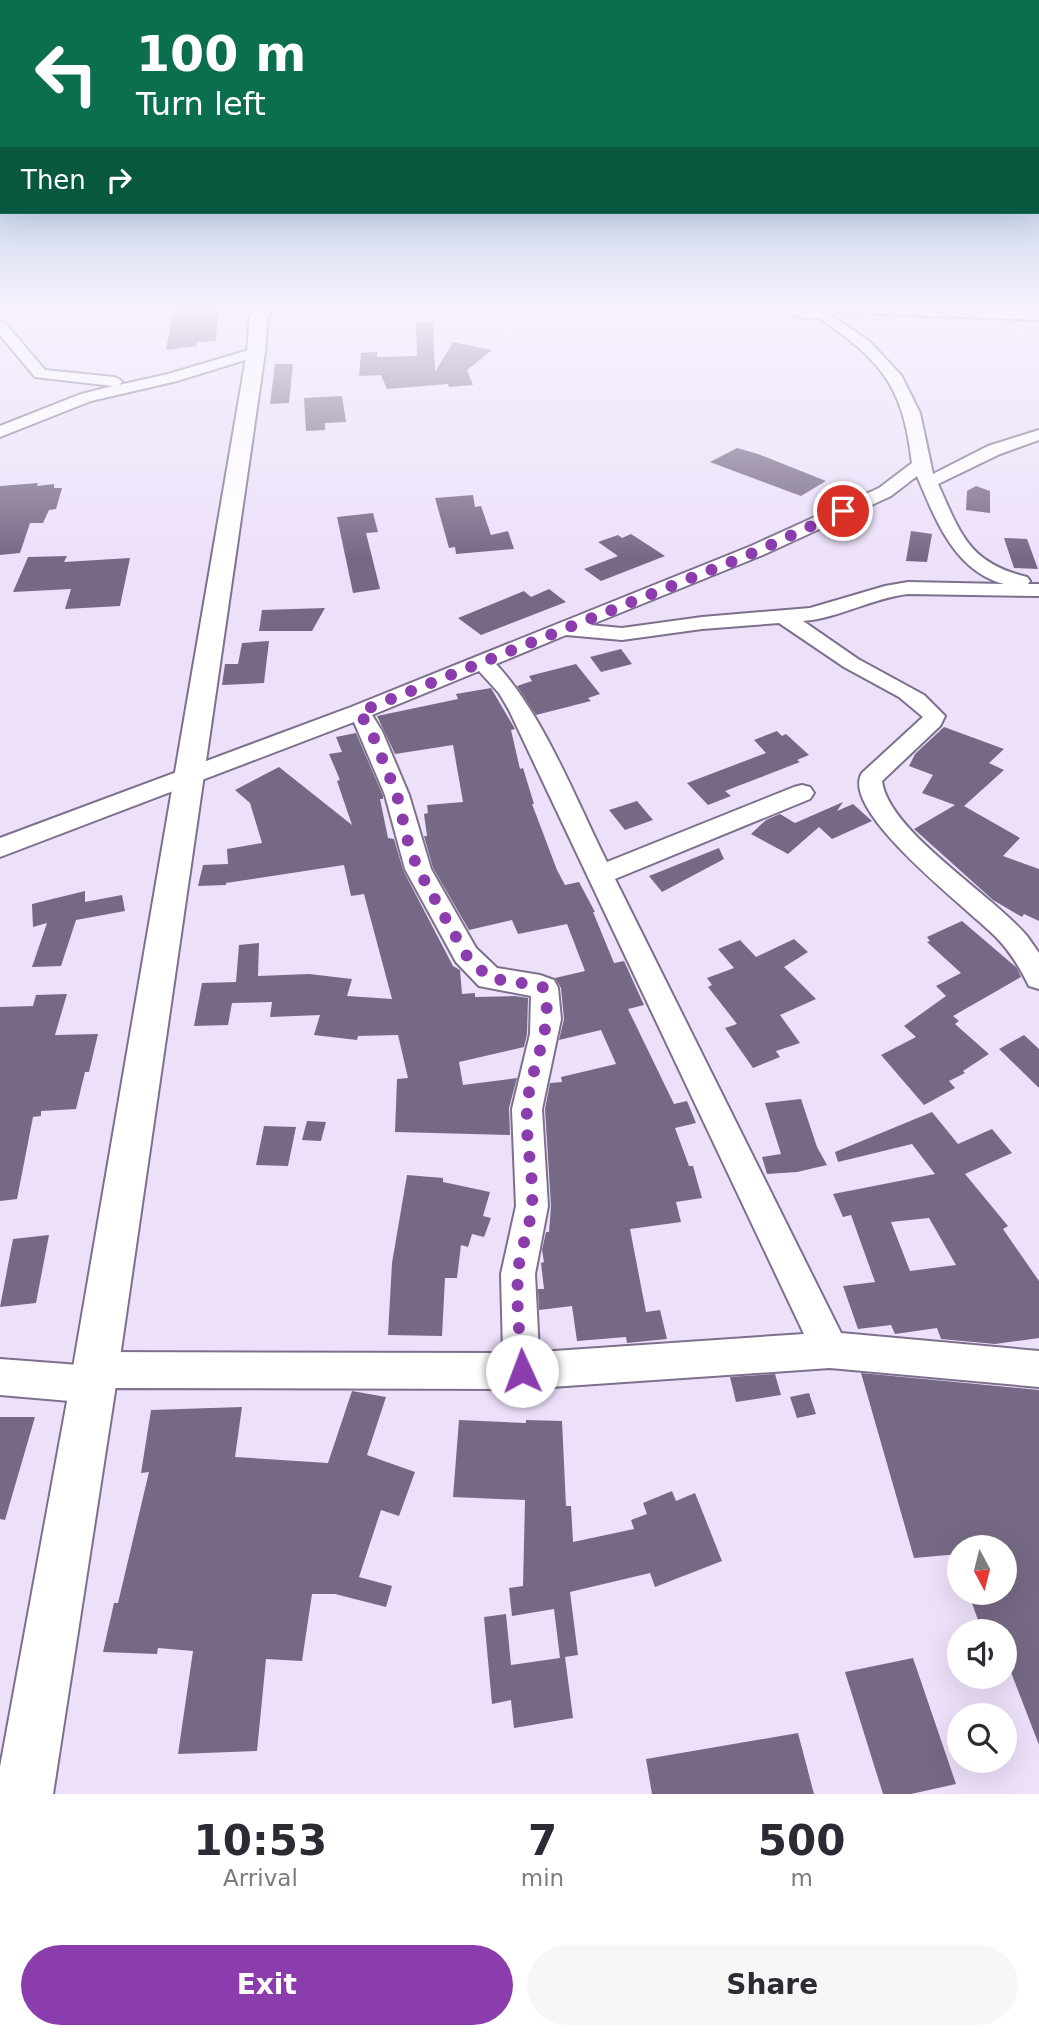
<!DOCTYPE html>
<style>
:root{--surface:#fff;--page:#f7f7f7;--text:#2b2b33;--muted:#7c7c81;--accent:#8b3dae}
body{margin:0;font-family:"DejaVu Sans",sans-serif;background:var(--page);color:var(--text);height:100vh;display:flex;flex-direction:column;font-size:26px;white-space:nowrap}
*{box-sizing:border-box;margin:0}
p{font-size:23px;color:var(--muted)}
.icon{flex:none;width:38px;height:38px;fill:none;stroke:currentColor;stroke-width:2;stroke-linecap:round;stroke-linejoin:round}
.map{position:relative;height:1794px;overflow:hidden}
.sheet{display:flex;flex-direction:column;background:var(--surface);flex:1}
.sheet>*{flex:none}
.banner{position:absolute;left:0px;top:0px;width:1040px;height:214px;box-shadow:0 7px 28px #0002;background:#0b6e4f;color:#fff;overflow:hidden}
.needle{width:46px;rotate:173deg}
.fabs{position:absolute;left:947px;top:1535px;display:grid;gap:14px}
.fabs a{display:grid;place-items:center;width:70px;height:70px;border-radius:50%;background:var(--surface);box-shadow:0 7px 28px #0002;font-size:35px}
.pin{position:absolute;display:grid;place-items:center;width:60px;height:60px;color:#fff;margin:-30px;border:4px solid #fff;border-radius:50%;box-shadow:0 2px 7px #0007}
.me{position:absolute;width:77px;margin:-38px;rotate:358deg;stroke-linejoin:round;filter:drop-shadow(0 0 5px #0008)}
.turn{display:flex;align-items:center;gap:24px;height:147px;padding:0 21px;font-size:32px}
.turn .icon{width:91px;height:91px;stroke-width:2.5}
.turn b{display:block;font-size:49px;line-height:60px}
.then{display:flex;align-items:center;height:66px;padding:0 21px;background:#0003;gap:14px;font-size:26px}
.eta{display:flex;justify-content:space-evenly;align-items:center;height:119px;text-align:center}
.eta b{font-size:42px;font-weight:700;line-height:49px}
.button{display:flex;gap:14px;margin-top:auto;padding:14px 21px}
.button a{flex:1;height:80px;border-radius:42px;background:var(--accent);color:#fff;font-size:28px;font-weight:700;line-height:80px;text-align:center}
.button a+a{background:var(--page);color:var(--text)}
.map>svg:first-child{display:block}
.building{fill:#766985;fill-rule:evenodd}
.lines{fill:none;stroke-linecap:round;stroke-linejoin:round}
.minor-casing{stroke:#7d708c;stroke-width:4}
.tertiary-casing{stroke:#7d708c;stroke-width:4}
.minor{fill:#fff;fill-rule:evenodd}
.tertiary{fill:#fff;fill-rule:evenodd}
.route{stroke:#8b3dae;stroke-width:12;stroke-dasharray:0 21.6}
</style>
<div class="map">
<svg width="1039" height="1794" viewBox="0 0 1039 1794">
<rect width="100%" height="100%" fill="#ede1fa"/>
<path class="building" d="M 174,307 L 219,307 L 216,341 L 197,342 L 197,346 L 166,350 Z
M 416,322 L 433,322 L 435,372 L 453,342 L 492,350 L 467,370 L 473,385 L 449,387 L 448,384 L 387,389 L 381,375 L 359,376 L 361,353 L 377,352 L 377,357 L 417,356 Z
M 275,364 L 293,364 L 289,403 L 270,404 Z
M 342,396 L 346,422 L 325,423 L 325,430 L 306,431 L 304,398 Z
M 737,448 L 758,454 L 826,481 L 801,496 L 710,462 Z
M 38,483 L 37,486 L 54,484 L 54,488 L 62,488 L 56,509 L 49,510 L 43,523 L 30,523 L 20,553 L 0,555 L 0,486 Z
M 976,486 L 990,491 L 990,513 L 966,510 L 967,491 Z
M 473,495 L 475,507 L 481,506 L 491,535 L 508,531 L 514,549 L 456,554 L 455,547 L 449,548 L 435,498 Z
M 373,513 L 378,532 L 366,533 L 380,589 L 353,593 L 337,517 Z
M 911,531 L 932,534 L 927,562 L 906,561 Z
M 631,534 L 665,556 L 601,581 L 584,569 L 618,556 L 598,542 L 618,535 L 622,538 Z
M 1004,538 L 1027,539 L 1038,569 L 1014,568 Z
M 67,556 L 64,562 L 130,558 L 120,606 L 65,609 L 71,589 L 13,592 L 28,557 Z
M 549,589 L 566,602 L 481,635 L 458,618 L 524,591 L 531,597 Z
M 325,608 L 312,631 L 259,631 L 262,610 Z
M 269,641 L 264,683 L 222,685 L 225,664 L 238,664 L 242,643 Z
M 621,649 L 632,664 L 601,672 L 590,657 Z
M 576,664 L 600,694 L 588,698 L 591,701 L 536,715 L 517,686 L 532,681 L 529,676 Z
M 491,688 L 515,729 L 511,730 L 520,769 L 523,768 L 534,804 L 532,804 L 557,870 L 565,885 L 579,882 L 595,912 L 593,912 L 614,963 L 624,961 L 644,1005 L 628,1009 L 674,1104 L 687,1101 L 696,1123 L 675,1128 L 689,1166 L 693,1166 L 702,1198 L 676,1202 L 681,1222 L 630,1229 L 646,1312 L 660,1310 L 667,1339 L 627,1343 L 626,1337 L 577,1341 L 572,1306 L 539,1310 L 538,1289 L 544,1289 L 541,1263 L 544,1262 L 542,1250 L 546,1232 L 549,1232 L 551,1206 L 545,1109 L 550,1083 L 562,1082 L 561,1077 L 616,1064 L 601,1030 L 559,1040 L 564,1019 L 561,988 L 555,978 L 585,971 L 567,924 L 518,934 L 512,920 L 469,930 L 433,868 L 424,836 L 427,836 L 424,814 L 428,813 L 427,805 L 463,802 L 453,745 L 395,754 L 377,716 L 458,699 L 456,694 Z
M 944,727 L 1004,749 L 989,763 L 1004,770 L 964,806 L 1020,838 L 1003,856 L 1039,869 L 1039,921 L 1024,914 L 1022,917 L 993,900 L 914,829 L 955,805 L 922,793 L 933,775 L 909,766 L 915,754 Z
M 777,731 L 782,736 L 786,734 L 809,755 L 797,760 L 800,762 L 725,791 L 731,796 L 708,805 L 687,783 L 766,753 L 754,740 Z
M 356,733 L 383,796 L 383,799 L 380,799 L 388,838 L 394,839 L 403,870 L 453,966 L 460,970 L 462,994 L 475,993 L 475,997 L 515,996 L 528,998 L 527,1034 L 524,1047 L 459,1062 L 463,1085 L 517,1078 L 509,1108 L 510,1135 L 395,1132 L 397,1079 L 408,1078 L 398,1035 L 358,1036 L 357,1040 L 314,1035 L 320,1015 L 270,1017 L 272,1002 L 232,1003 L 228,1025 L 194,1026 L 202,983 L 236,982 L 239,945 L 259,943 L 258,976 L 309,974 L 352,979 L 347,996 L 392,999 L 364,894 L 351,896 L 344,865 L 226,883 L 226,885 L 198,886 L 203,865 L 228,864 L 227,849 L 262,843 L 250,803 L 235,790 L 279,767 L 352,825 L 337,781 L 340,780 L 329,754 L 342,752 L 336,737 Z
M 637,801 L 653,820 L 625,830 L 609,810 Z
M 843,802 L 837,811 L 853,804 L 872,821 L 832,839 L 819,827 L 788,854 L 751,834 L 766,820 L 780,814 L 795,823 Z
M 719,848 L 724,859 L 662,892 L 649,876 Z
M 85,891 L 85,902 L 122,895 L 125,911 L 76,920 L 61,966 L 32,967 L 47,923 L 33,927 L 32,904 Z
M 962,921 L 1017,968 L 1021,977 L 953,1016 L 959,1021 L 955,1024 L 989,1054 L 963,1071 L 965,1073 L 949,1081 L 955,1088 L 924,1105 L 881,1055 L 916,1037 L 904,1026 L 946,996 L 936,986 L 961,973 L 927,942 L 930,941 L 927,937 Z
M 794,939 L 808,952 L 784,967 L 816,999 L 780,1015 L 800,1043 L 776,1051 L 780,1057 L 753,1068 L 725,1028 L 737,1024 L 708,987 L 712,985 L 707,978 L 734,968 L 718,949 L 740,940 L 756,957 Z
M 67,994 L 55,1035 L 98,1034 L 89,1072 L 85,1072 L 76,1109 L 41,1111 L 41,1116 L 33,1117 L 17,1199 L 0,1201 L 0,1007 L 33,1006 L 36,995 Z
M 1024,1035 L 1039,1049 L 1039,1088 L 999,1049 Z
M 801,1099 L 817,1147 L 827,1165 L 797,1172 L 767,1174 L 762,1157 L 781,1154 L 765,1103 Z
M 932,1112 L 958,1144 L 992,1129 L 1012,1153 L 965,1174 L 1008,1226 L 1003,1229 L 1039,1281 L 1039,1338 L 995,1344 L 941,1339 L 937,1328 L 895,1334 L 891,1325 L 858,1329 L 843,1286 L 875,1282 L 851,1215 L 843,1217 L 833,1194 L 935,1174 L 912,1144 L 838,1162 L 835,1152 ZM 929,1218 L 956,1265 L 910,1271 L 891,1222 Z
M 307,1121 L 326,1122 L 321,1141 L 302,1140 Z
M 264,1126 L 296,1127 L 288,1166 L 256,1165 Z
M 407,1175 L 443,1178 L 443,1182 L 490,1192 L 483,1216 L 491,1218 L 484,1237 L 472,1234 L 468,1247 L 461,1245 L 457,1278 L 445,1278 L 442,1336 L 388,1335 L 392,1263 Z
M 49,1235 L 36,1303 L 0,1307 L 13,1239 Z
M 861,1373 L 1039,1390 L 1039,1745 L 1004,1654 L 1004,1631 L 982,1631 L 968,1592 L 1004,1592 L 1004,1547 L 959,1547 L 959,1554 L 914,1558 Z
M 775,1374 L 781,1395 L 736,1402 L 730,1377 Z
M 352,1391 L 386,1397 L 367,1455 L 415,1472 L 399,1516 L 381,1510 L 359,1577 L 392,1586 L 386,1607 L 335,1594 L 312,1594 L 302,1661 L 266,1659 L 257,1751 L 178,1754 L 193,1651 L 158,1648 L 157,1654 L 103,1652 L 114,1603 L 118,1603 L 149,1472 L 141,1473 L 151,1410 L 242,1407 L 235,1457 L 328,1463 Z
M 809,1393 L 816,1414 L 797,1418 L 790,1397 Z
M 0,1417 L 35,1417 L 5,1520 L 0,1519 Z
M 459,1420 L 526,1423 L 526,1420 L 562,1421 L 566,1506 L 571,1506 L 573,1542 L 634,1529 L 631,1520 L 647,1514 L 643,1503 L 672,1491 L 676,1501 L 695,1493 L 722,1561 L 655,1587 L 650,1573 L 570,1592 L 578,1655 L 565,1657 L 573,1718 L 514,1728 L 511,1700 L 492,1704 L 484,1617 L 506,1614 L 511,1665 L 560,1658 L 554,1609 L 512,1616 L 509,1588 L 523,1586 L 525,1500 L 453,1497 Z
M 913,1658 L 956,1784 L 911,1794 L 883,1794 L 845,1672 Z
M 798,1733 L 814,1794 L 652,1794 L 646,1759 Z"/>
<g class="lines">
<defs>
<path id="minor" d="M 822,309 L 869,341 L 901,375 L 920,413 L 933,474 L 988,446 L 1039,430 L 1039,440 L 1000,454 L 938,484 C 961,535 969,563 1027,577 L 1030,581 L 1028,584 L 1039,584 L 1039,596 L 908,594 C 872,598 840,618 803,621 L 858,659 L 924,695 L 945,716 L 940,726 L 882,781 C 888,831 993,895 1027,936 L 1039,953 L 1039,989 L 1029,986 C 1020,968 1010,951 996,937 C 971,911 838,811 862,773 L 923,717 L 899,697 L 844,667 L 779,623 L 702,629 L 622,640 L 566,635 L 496,664 C 544,716 575,798 607,862 L 794,787 L 802,785 L 810,787 L 814,793 L 810,799 L 615,879 L 841,1333 L 1039,1351 L 1039,1387 L 830,1368 L 522,1389 L 110,1388 L 106,1398 L 93,1403 L 0,1395 L 0,1359 L 79,1365 L 82,1357 L 95,1352 L 503,1353 L 501,1274 L 516,1206 L 512,1109 L 530,1034 L 531,996 L 479,986 L 456,962 L 405,869 L 385,795 L 354,722 L 0,857 L 0,838 L 351,707 L 751,546 L 879,488 L 912,463 C 903,384 881,361 817,316 L 817,310 ZM 917,476 C 935,518 954,571 1004,584 L 908,582 L 885,586 L 810,608 L 702,617 L 622,628 L 590,625 L 765,554 L 891,496 ZM 479,671 L 499,693 L 509,710 L 804,1334 L 539,1352 L 535,1274 L 548,1206 L 542,1109 L 561,1019 L 558,988 L 554,980 L 540,975 L 497,968 L 476,948 L 431,869 L 409,795 L 382,731 L 372,715 Z
M 0,322 L 5,323 L 45,370 L 114,377 L 119,379 L 122,382 L 119,385 L 168,374 L 256,348 L 263,352 L 261,355 L 177,381 L 91,401 L 0,437 L 0,426 L 81,394 L 113,386 L 35,377 L 0,335 Z"/>
<path id="tertiary" d="M 257,307 L 273,307 L 268,316 L 265,352 L 116,1385 L 53,1794 L 0,1794 L 0,1767 L 70,1385 L 247,352 L 250,316 Z
M 784,307 L 959,307 L 1039,310 L 1039,320 L 836,312 C 820,320 796,322 784,307 Z"/>
</defs>
<use href="#minor" class="minor-casing"/>
<use href="#tertiary" class="tertiary-casing"/>
<use href="#minor" class="minor"/>
<use href="#tertiary" class="tertiary"/>
</g>
<linearGradient id="sky" x2="0" y2="1"><stop stop-color="#7ca8d0"/><stop offset="0.55" stop-color="#f7f2fd"/><stop offset="1" stop-color="#f7f2fd" stop-opacity="0"/></linearGradient>
<rect width="1039" height="558" fill="url(#sky)"/>
<g class="lines">
<path class="route" d="M 522,1371 C 520,1339 516,1306 518,1274 C 519,1251 530,1229 532,1206 C 534,1174 525,1141 527,1109 C 529,1067 555,1031 544,988 L 540,986 L 489,978 L 466,955 L 418,869 L 409,846 L 397,795 L 371,731 L 359,712 L 758,551 L 843,511"/>
</g>
</svg>
<div class="fabs">
<a><svg class="needle" viewBox="-14 -14 28 28"><path d="M0-13l5 13h-10z" fill="#e53935"/><path d="M0 13l5-13h-10z" fill="#7c7c81"/></svg></a>
<a><svg class="icon" aria-label="sound" viewBox="0 0 24 24"><path d="M4 9h4l5-4v14l-5-4H4zM17 9q2 3 0 6"/></svg></a>
<a><svg class="icon" aria-label="search" viewBox="0 0 24 24"><circle cx="10" cy="10" r="6"/><path d="M15 15l6 6"/></svg></a>
</div>
<div class="pin" style="left:843px;top:511px;background:#d93025"><svg class="icon" aria-label="arrive" viewBox="0 0 24 24"><path d="M6 21V4h12l-3 4 3 4H6"/></svg></div>
<svg class="me" style="left:522px;top:1371px" viewBox="-20 -20 40 40"><circle r="19" fill="#fff"/><path d="M0-13L10 11 0 6-10 11z" fill="#8b3dae"/></svg>
<div class="banner">
<div class="turn"><svg class="icon" aria-label="left" viewBox="0 0 24 24"><path d="M17 20v-9H6M10 6l-5 5 5 5"/></svg><div><b>100 m</b>Turn left</div></div>
<div class="then">Then<svg class="icon" aria-label="right" viewBox="0 0 24 24"><path d="M7 20v-9h11M14 6l5 5-5 5"/></svg></div>
</div>
</div>
<section class="sheet">
<div class="eta">
<div><b>10:53</b><p>Arrival</p></div>
<div><b>7</b><p>min</p></div>
<div><b>500</b><p>m</p></div>
</div>
<div class="button"><a>Exit</a><a>Share</a></div>
</section>
